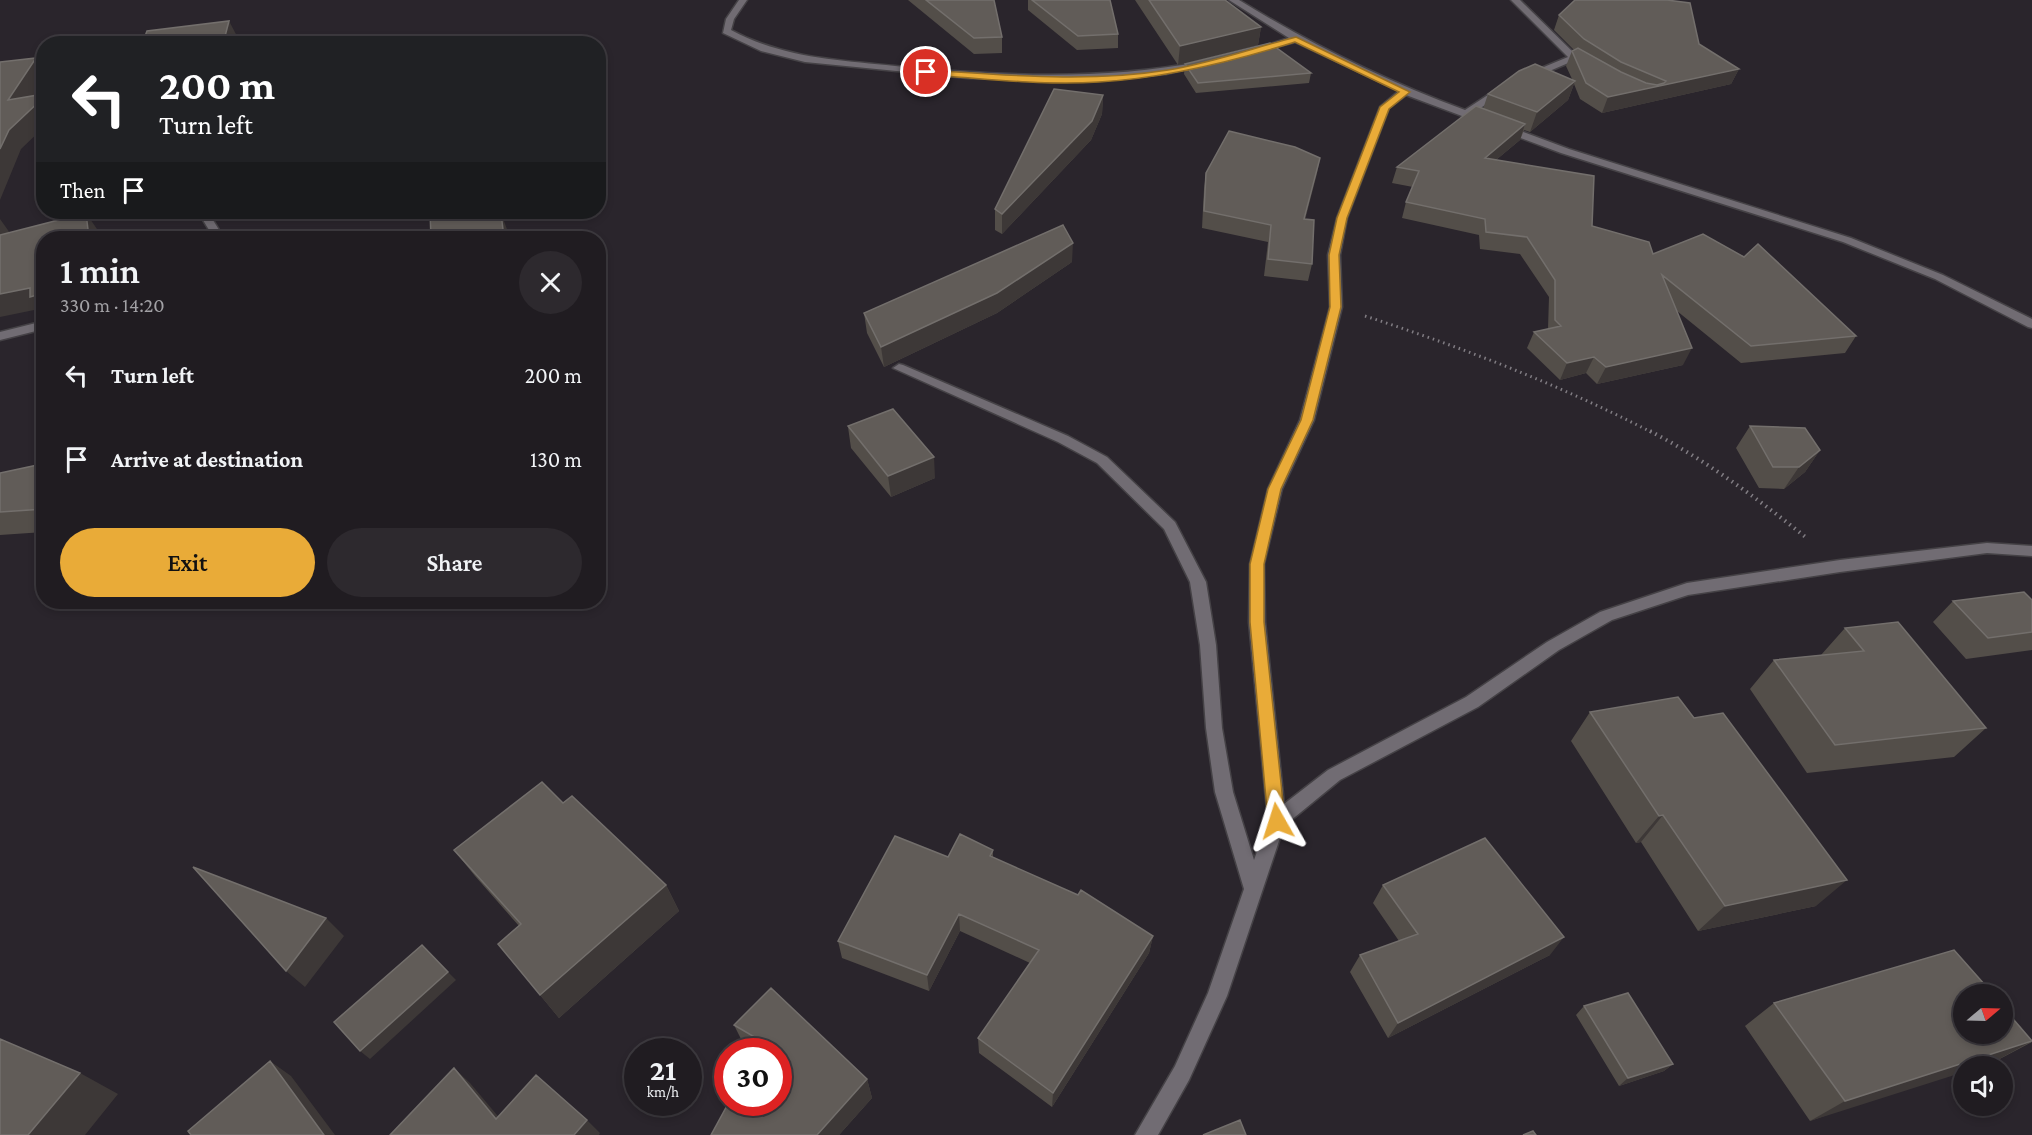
<!DOCTYPE html>
<meta charset="utf-8">
<style>
:root{--surface:#201c21;--page:#2d292e;--text:#f1f3f6;--muted:#a2a1a5;--line:#3d3a3f;--accent:#e9ab38}
body{margin:0;font-family:"Crimson Pro",serif;background:var(--page);color:var(--text);height:100vh;display:flex;flex-direction:column;font-size:22px;white-space:nowrap}
*{box-sizing:border-box;margin:0}
p{font-size:20px;color:var(--muted)}
.icon{flex:none;width:33px;height:33px;fill:none;stroke:currentColor;stroke-width:2;stroke-linecap:round;stroke-linejoin:round}
.map{position:relative;flex:1;overflow:hidden}
.panel{position:absolute;left:36px;top:231px;width:570px;height:378px;display:flex;flex-direction:column;background:var(--surface);border-radius:24px;box-shadow:0 3px 9px #0003,0 0 0 2px var(--line)}
.panel>*{flex:none}
.banner{position:absolute;left:36px;top:36px;width:570px;height:183px;border-radius:24px;box-shadow:0 3px 9px #0003,0 0 0 2px var(--line);background:#202124;color:#fff;overflow:hidden}
.needle{width:39px;rotate:71deg}
.controls{position:absolute;left:1953px;top:984px;display:grid;gap:12px}
.controls a{display:grid;place-items:center;width:60px;height:60px;border-radius:50%;background:var(--surface);box-shadow:0 3px 9px #0003,0 0 0 2px var(--line);font-size:30px}
.speed{position:absolute;left:624px;top:1038px;display:flex;gap:12px;font-size:30px;font-weight:700;text-align:center}
.speed>*{display:grid;place-content:center;width:78px;height:78px;border-radius:50%;background:var(--surface);box-shadow:0 3px 9px #0003,0 0 0 2px var(--line);line-height:1}
.speed small{font-size:15px;font-weight:400}
.speed .limit{border:9px solid #d22;background:#fff;color:#111}
.pin{position:absolute;display:grid;place-items:center;width:51px;height:51px;color:#fff;margin:-26px;border:3px solid #fff;border-radius:50%;box-shadow:0 2px 6px #0007}
.me{position:absolute;width:66px;margin:-33px;rotate:354deg;stroke-linejoin:round;filter:drop-shadow(0 0 4px #0008)}
.turn{display:flex;align-items:center;gap:21px;height:126px;padding:0 24px;font-size:27px}
.turn .icon{width:78px;height:78px;stroke-width:2.5}
.turn b{display:block;font-size:42px;line-height:51px}
.then{display:flex;align-items:center;height:57px;padding:0 24px;background:#0003;gap:12px;font-size:22px}
.round{display:grid;place-items:center;flex:none;width:63px;height:63px;border-radius:32px;background:var(--page)}
.summary{display:flex;align-items:center;justify-content:space-between;height:102px;padding:0 24px}
h1{font-size:36px;font-weight:600;line-height:45px}
.button{display:flex;gap:12px;margin-top:auto;padding:12px 24px}
.button a{flex:1;height:69px;border-radius:36px;background:var(--accent);color:#111;font-size:24px;font-weight:600;line-height:69px;text-align:center}
.button a+a{background:var(--page);color:var(--text)}
ul{padding:0;list-style:none}
li{display:flex;align-items:center;gap:18px;height:84px;padding:0 24px}
li div{flex:1}
li b{display:block;font-size:22px}
li em{font-style:normal}
.map>svg:first-child{display:block}
.lines{fill:none;stroke-linecap:round;stroke-linejoin:round}
.minor-casing{stroke:#454246;stroke-width:3}
.path-far1{stroke:#817d83;stroke-width:3;stroke-dasharray:1.5 4;stroke-linecap:butt}
.path{stroke:#817d83;stroke-width:4;stroke-dasharray:1.5 4.5;stroke-linecap:butt}
.minor{fill:#716c73;fill-rule:evenodd}
.wall{fill:#534e49}
.shaded-wall{fill:#3d3837}
.building{fill:#615c58;stroke:#736f6c;stroke-width:1.5}
.route{fill:#e9ab38;stroke:#976f24;stroke-width:1.5}
</style>
<div class="map">
<svg width="2032" height="1135" viewBox="0 0 2032 1135">
<rect width="100%" height="100%" fill="#2a252c"/>
<g class="lines">
<defs>
<path id="minor" d="M 739,0 L 747,0 L 734,19 L 731,30 C 783,58 837,60 895,66 C 999,76 1101,81 1205,61 L 1209,64 L 1166,74 L 1087,81 L 968,78 L 805,62 L 761,51 L 723,33 L 726,19 Z
M 1229,0 L 1239,0 C 1312,45 1384,80 1465,110 L 1500,87 L 1506,87 L 1506,91 L 1473,113 L 1569,149 L 1851,238 L 1943,275 L 2032,319 L 2032,328 L 2028,327 L 1935,279 L 1843,242 L 1561,153 L 1406,95 L 1389,108 L 1347,218 L 1340,255 L 1342,307 L 1314,420 L 1282,489 L 1264,564 L 1265,622 L 1284,804 L 1328,770 L 1466,697 L 1547,642 L 1600,612 L 1687,583 L 1840,560 L 1987,543 L 2032,546 L 2032,556 L 1987,553 L 1840,572 L 1688,595 L 1612,620 L 1559,650 L 1478,707 L 1340,780 L 1284,826 L 1227,996 L 1189,1080 L 1158,1135 L 1135,1135 L 1175,1066 L 1208,993 L 1244,889 L 1215,792 L 1206,728 L 1200,645 L 1190,582 L 1164,529 L 1097,463 L 1058,442 L 893,368 L 899,364 L 903,365 L 1068,436 L 1107,457 L 1175,522 L 1206,582 L 1216,645 L 1222,728 L 1233,792 L 1254,860 L 1268,821 L 1249,622 L 1250,564 L 1268,489 L 1300,420 L 1330,307 L 1328,255 L 1337,218 L 1380,107 L 1399,91 L 1295,42 L 1251,54 L 1251,50 L 1289,38 Z
M 1511,0 L 1520,0 L 1577,56 L 1588,63 L 1588,67 L 1582,67 L 1573,61 L 1533,78 L 1527,78 L 1527,74 L 1568,57 Z
M 198,212 L 208,212 L 224,238 L 214,238 Z
M 44,321 L 44,329 L 0,340 L 0,332 Z"/>
</defs>
<use href="#minor" class="minor-casing"/>
<path class="path-far1" d="M 1365,316 C 1464,348 1560,385 1653,433"/>
<path class="path" d="M 1650,431 C 1707,461 1758,499 1808,539"/>
<use href="#minor" class="minor"/>
</g>
<path class="wall" d="M 908,0 L 994,0 L 1002,37 L 1002,53 L 974,54 Z
M 1028,0 L 1110,0 L 1118,34 L 1118,48 L 1077,50 L 1028,10 Z
M 1135,0 L 1225,0 L 1261,27 L 1258,45 L 1178,65 Z
M 1559,15 L 1699,44 L 1739,69 L 1731,84 L 1602,113 L 1580,99 L 1574,84 L 1568,100 L 1530,132 L 1524,130 L 1520,140 L 1496,160 L 1592,226 L 1653,254 L 1856,336 L 1845,353 L 1741,363 L 1677,311 L 1683,365 L 1597,384 L 1586,373 L 1560,380 L 1527,348 L 1534,332 L 1548,329 L 1549,297 L 1520,254 L 1480,249 L 1479,235 L 1402,218 L 1406,202 L 1413,187 L 1392,183 L 1397,167 L 1483,109 L 1488,94 L 1572,79 L 1566,66 L 1572,51 L 1574,50 L 1554,30 Z
M 1185,64 L 1311,73 L 1309,83 L 1196,93 L 1184,74 Z
M 1103,95 L 1102,114 L 1091,140 L 1002,234 L 995,230 L 995,209 Z
M 1320,158 L 1305,219 L 1312,264 L 1308,281 L 1264,276 L 1268,242 L 1202,228 L 1204,189 L 1206,173 Z
M 1072,262 L 997,313 L 884,367 L 867,333 L 864,313 Z
M 1750,426 L 1820,450 L 1805,472 L 1784,489 L 1759,488 L 1736,448 Z
M 848,427 L 935,478 L 891,497 L 851,448 Z
M 44,458 L 44,532 L 0,535 L 0,473 L 42,464 Z
M 2032,600 L 2032,650 L 1966,659 L 1933,622 L 1953,601 Z
M 1845,628 L 1986,728 L 1954,757 L 1807,773 L 1750,689 L 1774,660 L 1821,655 Z
M 1590,712 L 1816,906 L 1698,931 L 1641,842 L 1636,843 L 1571,741 Z
M 563,803 L 666,885 L 679,911 L 559,1018 L 498,944 L 519,926 L 475,876 L 454,850 Z
M 993,850 L 993,857 L 1153,936 L 1149,953 L 1052,1107 L 979,1053 L 978,1038 L 1030,963 L 960,931 L 929,991 L 842,958 L 838,941 L 948,857 Z
M 1383,885 L 1550,955 L 1388,1038 L 1350,972 L 1360,955 L 1399,941 L 1373,903 Z
M 1774,1003 L 2032,1042 L 1992,1063 L 1981,1066 L 1964,1066 L 1810,1121 L 1745,1026 Z
M 1584,1006 L 1673,1064 L 1664,1071 L 1619,1086 L 1576,1015 Z
M 734,1025 L 867,1079 L 872,1098 L 839,1135 L 711,1135 L 778,1052 L 755,1052 L 744,1045 Z"/>
<path class="shaded-wall" d="M 229,21 L 238,38 L 236,44 L 223,44 Z
M 1261,27 L 1258,45 L 1178,65 L 1180,46 Z
M 36,58 L 44,70 L 44,82 L 20,118 L 8,100 Z
M 1739,69 L 1731,84 L 1602,113 L 1608,97 Z
M 1575,81 L 1568,100 L 1530,132 L 1537,112 Z
M 1103,95 L 1102,114 L 1091,140 L 1002,234 L 1002,214 Z
M 44,97 L 44,127 L 21,149 L 0,200 L 0,149 L 9,130 Z
M 1525,124 L 1520,140 L 1479,174 L 1485,158 Z
M 1320,158 L 1317,174 L 1301,236 L 1304,219 Z
M 475,212 L 480,212 L 483,237 L 476,218 Z
M 86,213 L 99,232 L 100,238 L 89,238 Z
M 501,213 L 508,232 L 509,238 L 504,238 Z
M 0,219 L 10,233 L 0,257 Z
M 1073,243 L 1072,262 L 997,313 L 884,367 L 881,347 Z
M 30,288 L 44,293 L 44,315 L 39,309 L 0,317 L 0,294 Z
M 1692,348 L 1683,365 L 1597,384 L 1606,367 Z
M 1594,357 L 1586,373 L 1560,380 L 1567,363 Z
M 1820,450 L 1805,472 L 1784,489 L 1799,467 Z
M 934,457 L 935,478 L 891,497 L 888,476 Z
M 1663,815 L 1641,842 L 1636,843 L 1659,816 Z
M 1847,880 L 1816,906 L 1698,931 L 1725,906 Z
M 666,885 L 679,911 L 559,1018 L 540,995 Z
M 959,914 L 960,931 L 929,991 L 927,975 Z
M 326,918 L 344,936 L 305,987 L 286,971 Z
M 1153,936 L 1149,953 L 1052,1107 L 1053,1093 Z
M 1564,937 L 1550,955 L 1388,1038 L 1398,1023 Z
M 448,972 L 456,980 L 370,1059 L 360,1051 Z
M 2032,1041 L 1992,1063 L 1981,1066 L 1964,1066 L 1964,1072 L 1810,1121 L 1845,1101 Z
M 270,1061 L 291,1076 L 335,1135 L 324,1135 Z
M 1673,1064 L 1664,1071 L 1619,1086 L 1628,1078 Z
M 454,1068 L 470,1083 L 512,1133 L 496,1119 Z
M 80,1073 L 118,1094 L 85,1135 L 28,1135 Z
M 867,1079 L 872,1098 L 839,1135 L 817,1135 Z
M 587,1120 L 600,1133 L 599,1135 L 574,1135 Z"/>
<path class="building" d="M 926,0 L 994,0 L 1002,37 L 974,38 Z
M 1032,0 L 1110,0 L 1118,34 L 1078,36 Z
M 1149,0 L 1225,0 L 1261,27 L 1180,46 Z
M 1575,0 L 1667,0 L 1690,3 L 1699,44 L 1739,69 L 1608,97 L 1586,83 L 1572,51 L 1578,48 L 1621,72 L 1646,83 L 1657,85 L 1664,83 L 1666,81 L 1621,62 L 1584,39 L 1559,15 Z
M 229,21 L 223,44 L 142,44 L 147,31 Z
M 1270,43 L 1311,73 L 1198,83 L 1185,64 Z
M 36,58 L 8,100 L 44,94 L 44,97 L 9,130 L 0,149 L 0,62 Z
M 1535,64 L 1575,81 L 1537,112 L 1488,94 L 1519,71 Z
M 1054,89 L 1103,95 L 1092,121 L 1002,214 L 995,209 Z
M 1476,106 L 1525,124 L 1485,158 L 1594,176 L 1592,226 L 1649,242 L 1653,254 L 1703,234 L 1744,257 L 1758,244 L 1856,336 L 1751,346 L 1662,275 L 1692,348 L 1606,367 L 1594,357 L 1567,363 L 1534,332 L 1561,326 L 1555,320 L 1555,280 L 1527,237 L 1486,232 L 1485,219 L 1406,202 L 1419,171 L 1397,167 Z
M 1229,131 L 1295,147 L 1320,158 L 1304,219 L 1314,220 L 1312,264 L 1268,259 L 1271,225 L 1204,211 L 1206,173 Z
M 430,212 L 475,212 L 476,218 L 501,213 L 504,238 L 431,238 Z
M 86,213 L 89,238 L 44,238 L 44,293 L 30,297 L 30,288 L 0,294 L 0,235 Z
M 1063,225 L 1073,243 L 997,293 L 881,347 L 864,313 Z
M 893,409 L 934,457 L 888,476 L 848,426 Z
M 1750,426 L 1805,428 L 1820,450 L 1799,467 L 1773,467 Z
M 44,458 L 44,509 L 0,512 L 0,473 L 42,464 Z
M 2024,592 L 2032,600 L 2032,632 L 1988,638 L 1953,601 Z
M 1898,622 L 1986,728 L 1835,745 L 1774,660 L 1864,651 L 1845,628 Z
M 1678,697 L 1694,718 L 1723,713 L 1847,880 L 1725,906 L 1663,815 L 1659,816 L 1590,712 Z
M 542,782 L 563,803 L 572,796 L 666,885 L 540,995 L 498,944 L 521,924 L 454,850 Z
M 960,834 L 993,850 L 990,856 L 1078,895 L 1081,890 L 1153,936 L 1053,1093 L 978,1038 L 1039,950 L 959,914 L 927,975 L 838,941 L 895,836 L 948,857 Z
M 1485,838 L 1564,937 L 1398,1023 L 1360,955 L 1418,934 L 1383,885 Z
M 193,867 L 326,918 L 286,971 Z
M 422,945 L 448,972 L 360,1051 L 334,1022 Z
M 1954,950 L 1993,994 L 1964,994 L 1964,1034 L 2002,1034 L 2002,1006 L 2032,1041 L 1845,1101 L 1774,1003 Z
M 771,988 L 867,1079 L 817,1135 L 711,1135 L 729,1102 L 778,1102 L 778,1052 L 758,1052 L 763,1042 L 734,1025 Z
M 1628,993 L 1673,1064 L 1628,1078 L 1584,1006 Z
M 0,1039 L 80,1073 L 28,1135 L 0,1135 Z
M 270,1061 L 324,1135 L 191,1135 L 188,1131 Z
M 454,1068 L 496,1119 L 536,1075 L 587,1120 L 574,1135 L 390,1135 Z
M 1240,1120 L 1246,1135 L 1203,1135 Z
M 1533,1131 L 1536,1135 L 1523,1135 Z"/>
<path class="route" d="M 1296,37 L 1410,92 L 1389,109 L 1347,218 L 1339,255 L 1341,307 L 1313,420 L 1281,489 L 1264,564 L 1264,622 L 1285,821 L 1282,826 L 1277,828 L 1271,826 L 1268,821 L 1250,622 L 1250,564 L 1268,489 L 1301,420 L 1330,307 L 1329,255 L 1337,218 L 1380,107 L 1399,92 L 1295,42 C 1231,62 1166,78 1099,82 C 1042,86 983,78 926,75 L 922,72 L 926,70 C 1007,75 1087,83 1168,70 C 1211,63 1253,48 1296,37 Z"/>
</svg>
<div class="controls">
<a><svg class="needle" viewBox="-14 -14 28 28"><path d="M0-13l5 13h-10z" fill="#e53935"/><path d="M0 13l5-13h-10z" fill="#a2a1a5"/></svg></a>
<a><svg class="icon" aria-label="sound" viewBox="0 0 24 24"><path d="M4 9h4l5-4v14l-5-4H4zM17 9q2 3 0 6"/></svg></a>
</div>
<div class="speed"><div>21<small>km/h</small></div><div class="limit">30</div></div>
<div class="pin" style="left:926px;top:72px;background:#d93025"><svg class="icon" aria-label="arrive" viewBox="0 0 24 24"><path d="M6 21V4h12l-3 4 3 4H6"/></svg></div>
<svg class="me" style="left:1277px;top:821px" viewBox="-20 -20 40 40"><path d="M0-17L14 15 0 8-14 15z" fill="#e9ab38" stroke="#fff" stroke-width="4"/></svg>
<div class="banner">
<div class="turn"><svg class="icon" aria-label="left" viewBox="0 0 24 24"><path d="M17 20v-9H6M10 6l-5 5 5 5"/></svg><div><b>200 m</b>Turn left</div></div>
<div class="then">Then<svg class="icon" aria-label="arrive" viewBox="0 0 24 24"><path d="M6 21V4h12l-3 4 3 4H6"/></svg></div>
</div>
<section class="panel">
<div class="summary"><div><h1>1 min</h1><p>330 m · 14:20</p></div><a class="round"><svg class="icon" aria-label="close" viewBox="0 0 24 24"><path d="M6 6l12 12M18 6L6 18"/></svg></a></div>
<ul>
<li><svg class="icon" aria-label="left" viewBox="0 0 24 24"><path d="M17 20v-9H6M10 6l-5 5 5 5"/></svg><div><b>Turn left</b></div><em>200 m</em></li>
<li><svg class="icon" aria-label="arrive" viewBox="0 0 24 24"><path d="M6 21V4h12l-3 4 3 4H6"/></svg><div><b>Arrive at destination</b></div><em>130 m</em></li>
</ul>
<div class="button"><a>Exit</a><a>Share</a></div>
</section>
</div>
